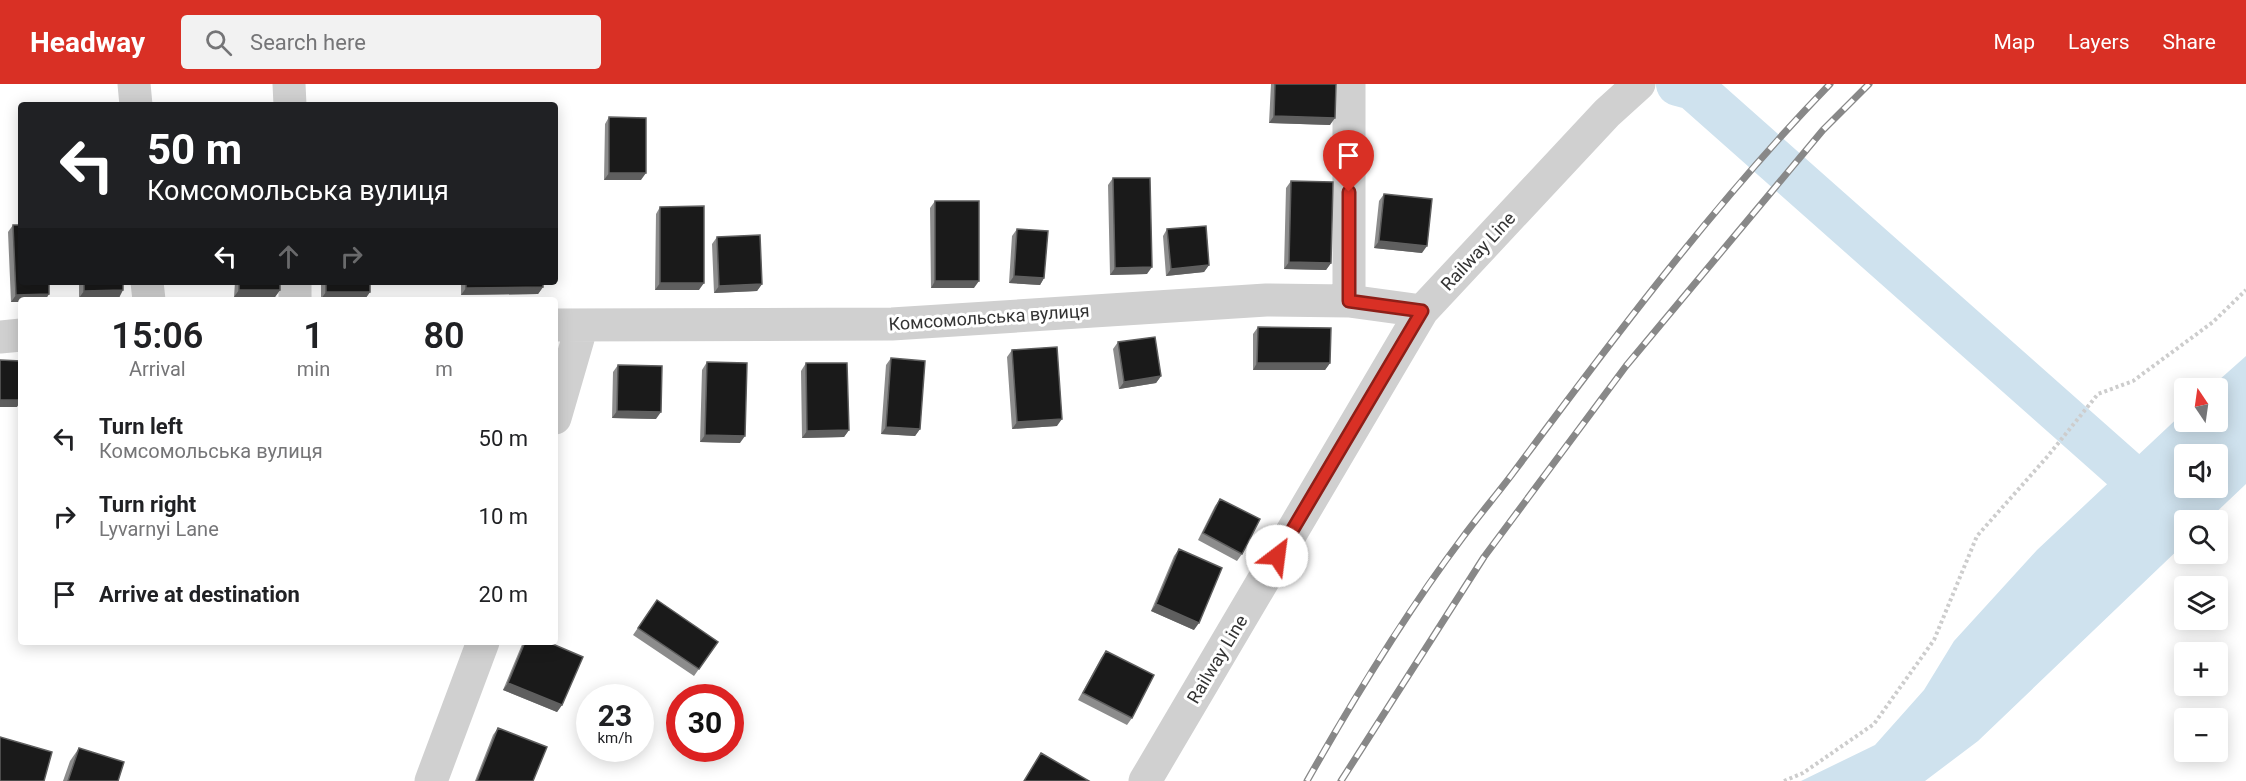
<!DOCTYPE html>
<meta charset="utf-8">
<style>
:root{--surface:#fff;--page:#f2f2f2;--text:#202124;--muted:#757577;--accent:#d93025}
body{margin:0;font-family:Roboto,sans-serif;background:var(--page);color:var(--text);height:100vh;display:flex;flex-direction:column;font-size:22px;white-space:nowrap}
*{box-sizing:border-box;margin:0}
p{font-size:20px;color:var(--muted)}
.icon{flex:none;width:33px;height:33px;fill:none;stroke:currentColor;stroke-width:2;stroke-linecap:round;stroke-linejoin:round}
.map{position:relative;flex:1;overflow:hidden}
.details{position:absolute;left:18px;top:213px;width:540px;height:348px;display:flex;flex-direction:column;background:var(--surface);border-radius:6px;box-shadow:0 3px 15px #0003}
.details>*{flex:none}
.top-card{position:absolute;left:18px;top:18px;width:540px;height:183px;border-radius:6px;box-shadow:0 3px 15px #0003;background:#202124;color:#fff;overflow:hidden}
.needle{width:39px;rotate:347deg}
.fabs{position:absolute;left:2174px;top:294px;display:grid;gap:12px}
.fabs a{display:grid;place-items:center;width:54px;height:54px;border-radius:6px;background:var(--surface);box-shadow:0 3px 15px #0003;font-size:30px}
.speed{position:absolute;left:576px;top:600px;display:flex;gap:12px;font-size:30px;font-weight:700;text-align:center}
.speed>*{display:grid;place-content:center;width:78px;height:78px;border-radius:50%;background:var(--surface);box-shadow:0 3px 15px #0003;line-height:1}
.speed small{font-size:15px;font-weight:400}
.speed .limit{border:9px solid #d22;background:#fff;color:#111}
.pin{position:absolute;display:grid;place-items:center;width:51px;height:51px;color:#fff;margin:-62px -26px;border-radius:50% 50% 50% 0;rotate:-45deg;box-shadow:0 0 6px #0007}
.pin .icon{rotate:45deg}
.me{position:absolute;width:66px;margin:-33px;rotate:30deg;stroke-linejoin:round;filter:drop-shadow(0 0 4px #0008)}
.turn{display:flex;align-items:center;gap:21px;height:126px;padding:0 30px;font-size:27px}
.turn .icon{width:78px;height:78px;stroke-width:2.5}
.turn b{display:block;font-size:42px;line-height:51px}
.lanes{display:flex;align-items:center;height:57px;padding:0 30px;background:#0003;justify-content:center;gap:30px;direction:ltr}
.lanes .off{opacity:.35}
.eta{display:flex;justify-content:space-evenly;align-items:center;height:102px;text-align:center}
.eta b{font-size:36px;font-weight:600;line-height:42px}
ul{padding:0;list-style:none}
li{display:flex;align-items:center;gap:18px;height:78px;padding:0 30px}
li div{flex:1}
li b{display:block;font-size:22px}
li em{font-style:normal}
header{display:flex;align-items:center;gap:36px;box-sizing:border-box;height:84px;padding:0 30px;background:var(--accent);color:#fff}
header strong{font-size:28px}
nav{display:flex;gap:33px;margin-inline-start:auto;font-size:21px}
.search{width:420px;height:54px;background:var(--page);display:flex;align-items:center;gap:15px;box-sizing:border-box;padding:0 21px;border-radius:6px;color:var(--muted);font-size:22px}
.map>svg:first-child{display:block}
.water{fill:#cfe2ee;fill-rule:evenodd}
.lines{fill:none;stroke-linecap:round;stroke-linejoin:round}
.canal{stroke:#cfe2ee;stroke-width:44}
.path{stroke:#cdcdcd;stroke-width:4;stroke-dasharray:3 3;stroke-linecap:butt}
.minor{stroke:#d0d0d0;stroke-width:33}
.rail-casing{stroke:#888;stroke-width:7}
.rail{stroke:#fff;stroke-width:4.5;stroke-dasharray:14;stroke-linecap:butt}
.wall{fill:#8c8c8c}
.shaded-wall{fill:#5f5f5f}
.building{fill:#1a1a1a;stroke:#5f5f5f;stroke-width:1.5}
.route-casing{stroke:#8d1f18;stroke-width:15}
.route{stroke:#d93025;stroke-width:10}
.labels{text-anchor:middle;dominant-baseline:central;stroke-width:6;stroke-linejoin:round;paint-order:stroke}
.street-label{font-size:18px;fill:#333;stroke:#fff}
</style>
<header>
<strong>Headway</strong>
<div class="search"><svg class="icon" aria-label="search" viewBox="0 0 24 24"><circle cx="10" cy="10" r="6"/><path d="M15 15l6 6"/></svg>Search here</div>
<nav><a>Map</a><a>Layers</a><a>Share</a></nav>
</header>
<div class="map">
<svg width="2246" height="697" viewBox="0 0 2246 697">
<rect width="100%" height="100%" fill="#fff"/>
<path class="water" d="M 2246,272 L 2246,400 L 2208,436 L 2184,436 L 2184,460 L 1978,657 L 1925,697 L 1801,697 L 1875,661 L 1924,606 L 1954,557 L 2037,466 L 2184,328 L 2184,338 L 2217,338 L 2217,304 L 2210,304 ZM 2217,370 L 2217,404 L 2184,404 L 2184,370 Z"/>
<g class="lines">
<path class="canal" d="M 1678,0 L 1693,4 L 2167,424"/>
<path class="path" d="M 1784,697 L 1803,689 L 1874,640 L 1934,556 L 1977,452 L 2047,373 L 2098,310 L 2133,297 L 2213,238 L 2246,206"/>
<path class="minor" d="M 134,0 L 136,21
M 289,0 L 290,21
M 147,198 L 149,216
M 295,198 L 295,216
M 1349,217 L 1349,0
M 555,241 L 892,240 L 1266,216 L 1349,217 L 1422,227
M 0,253 L 21,251
M 555,334 L 582,241
M 431,697 L 483,558
M 1145,697 L 1422,227 L 1607,29 L 1639,0"/>
<defs>
<path id="rail" d="M 1307,697 C 1354,614 1405,530 1463,453 C 1480,430 1499,408 1516,385 C 1615,252 1715,119 1830,0
M 1341,697 L 1484,473 L 1626,282 L 1823,46 L 1869,0"/>
</defs>
<use href="#rail" class="rail-casing"/>
<use href="#rail" class="rail"/>
</g>
<path class="wall" d="M 1271,0 L 1336,0 L 1330,41 L 1269,39 Z
M 609,33 L 641,96 L 604,96 L 605,40 Z
M 1113,94 L 1147,190 L 1110,191 L 1108,101 Z
M 1291,97 L 1331,179 L 1326,186 L 1284,185 L 1286,104 Z
M 1384,110 L 1422,169 L 1374,164 L 1379,117 Z
M 935,117 L 974,204 L 931,204 L 930,124 Z
M 660,123 L 699,206 L 655,206 L 656,130 Z
M 13,141 L 49,210 L 45,216 L 21,216 L 21,218 L 11,218 L 8,148 Z
M 1017,145 L 1044,194 L 1040,201 L 1009,199 L 1012,152 Z
M 1167,145 L 1209,181 L 1204,188 L 1166,192 L 1163,152 Z
M 717,153 L 762,200 L 757,207 L 714,209 L 712,160 Z
M 79,198 L 123,198 L 119,214 L 79,214 Z
M 235,198 L 280,198 L 280,206 L 275,213 L 234,213 Z
M 321,198 L 370,198 L 370,208 L 365,215 L 321,215 Z
M 461,198 L 543,198 L 543,203 L 538,210 L 461,211 Z
M 1258,243 L 1330,279 L 1325,286 L 1253,286 L 1253,250 Z
M 1118,258 L 1161,292 L 1156,299 L 1119,305 L 1113,265 Z
M 1012,266 L 1057,342 L 1012,345 L 1007,273 Z
M 891,274 L 920,345 L 915,352 L 881,350 L 886,281 Z
M 707,278 L 740,359 L 700,358 L 702,286 Z
M 806,279 L 849,346 L 844,353 L 802,354 L 801,287 Z
M 618,281 L 656,335 L 612,334 L 613,288 Z
M 1220,415 L 1242,470 L 1237,477 L 1198,456 L 1215,422 Z
M 1179,465 L 1194,546 L 1151,527 L 1174,472 Z
M 657,516 L 718,558 L 694,592 L 633,551 Z
M 523,558 L 548,558 L 562,621 L 557,628 L 503,606 Z
M 1106,567 L 1132,634 L 1127,641 L 1078,616 L 1101,574 Z
M 498,644 L 533,697 L 475,697 L 493,651 Z
M 79,664 L 118,697 L 63,697 L 70,677 Z"/>
<path class="shaded-wall" d="M 1274,32 L 1335,34 L 1330,41 L 1269,39 Z
M 609,89 L 646,89 L 641,96 L 604,96 Z
M 1379,157 L 1427,162 L 1422,169 L 1374,164 Z
M 1289,178 L 1331,179 L 1326,186 L 1284,185 Z
M 1209,181 L 1204,188 L 1166,192 L 1171,185 Z
M 1152,183 L 1147,190 L 1110,191 L 1115,184 Z
M 1014,192 L 1044,194 L 1040,201 L 1009,199 Z
M 935,197 L 979,197 L 974,204 L 931,204 Z
M 660,199 L 704,199 L 699,206 L 655,206 Z
M 762,200 L 757,207 L 714,209 L 719,202 Z
M 543,203 L 538,210 L 461,211 L 466,204 Z
M 123,206 L 119,214 L 79,214 L 84,207 Z
M 239,206 L 280,206 L 275,213 L 234,213 Z
M 326,208 L 370,208 L 365,215 L 321,215 Z
M 49,210 L 45,216 L 21,216 L 21,218 L 11,218 L 16,211 Z
M 1257,279 L 1330,279 L 1325,286 L 1253,286 Z
M 1161,292 L 1156,299 L 1119,305 L 1124,298 Z
M 0,316 L 21,316 L 21,317 L 17,323 L 0,323 Z
M 617,327 L 661,328 L 656,335 L 612,334 Z
M 1062,335 L 1057,342 L 1012,345 L 1017,338 Z
M 886,343 L 920,345 L 915,352 L 881,350 Z
M 849,346 L 844,353 L 802,354 L 807,347 Z
M 705,351 L 745,352 L 740,359 L 700,358 Z
M 1156,520 L 1199,539 L 1194,546 L 1151,527 Z
M 508,599 L 562,621 L 557,628 L 503,606 Z"/>
<path class="building" d="M 1275,0 L 1336,0 L 1335,34 L 1274,32 Z
M 609,33 L 646,34 L 646,89 L 609,89 Z
M 1113,94 L 1150,94 L 1152,183 L 1115,184 Z
M 1291,97 L 1333,98 L 1331,179 L 1289,178 Z
M 1384,110 L 1432,115 L 1427,162 L 1379,157 Z
M 935,117 L 979,117 L 979,197 L 935,197 Z
M 704,122 L 704,199 L 660,199 L 660,123 Z
M 13,141 L 21,141 L 21,198 L 49,198 L 49,210 L 16,211 Z
M 1206,142 L 1209,181 L 1171,185 L 1167,145 Z
M 1017,145 L 1048,147 L 1044,194 L 1014,192 Z
M 760,151 L 762,200 L 719,202 L 717,153 Z
M 84,198 L 123,198 L 123,206 L 84,207 Z
M 239,198 L 280,198 L 280,206 L 239,206 Z
M 326,198 L 370,198 L 370,208 L 326,208 Z
M 466,198 L 543,198 L 543,203 L 466,204 Z
M 1258,243 L 1331,244 L 1330,279 L 1257,279 Z
M 1155,253 L 1161,292 L 1124,298 L 1118,258 Z
M 1057,263 L 1062,335 L 1017,338 L 1012,266 Z
M 891,274 L 925,277 L 920,345 L 886,343 Z
M 0,276 L 21,277 L 21,316 L 0,316 Z
M 707,278 L 747,279 L 745,352 L 705,351 Z
M 806,279 L 847,279 L 849,346 L 807,347 Z
M 618,281 L 662,282 L 661,328 L 617,327 Z
M 1220,415 L 1260,435 L 1242,470 L 1203,449 Z
M 1179,465 L 1222,484 L 1199,539 L 1156,520 Z
M 657,516 L 718,558 L 699,585 L 638,544 Z
M 525,558 L 548,558 L 583,573 L 562,621 L 508,599 Z
M 1106,567 L 1154,591 L 1132,634 L 1083,609 Z
M 498,644 L 547,663 L 533,697 L 477,697 Z
M 0,653 L 52,668 L 44,697 L 0,697 Z
M 79,664 L 124,678 L 118,697 L 68,697 Z
M 1041,669 L 1089,697 L 1024,697 Z"/>
<g class="lines">
<defs>
<path id="route" d="M 1277,472 L 1422,227 L 1349,217 L 1349,108"/>
</defs>
<use href="#route" class="route-casing"/>
<use href="#route" class="route"/>
</g>
<g class="labels">
<g class="street-label">
<text transform="translate(1478 167) rotate(-47)">Railway Line</text>
<text transform="translate(989 233) rotate(-4)">Комсомольська вулиця</text>
<text transform="translate(1217 575) rotate(-59)">Railway Line</text>
</g>
</g>
</svg>
<div class="fabs">
<a><svg class="needle" viewBox="-14 -14 28 28"><path d="M0-13l5 13h-10z" fill="#e53935"/><path d="M0 13l5-13h-10z" fill="#757577"/></svg></a>
<a><svg class="icon" aria-label="sound" viewBox="0 0 24 24"><path d="M4 9h4l5-4v14l-5-4H4zM17 9q2 3 0 6"/></svg></a>
<a><svg class="icon" aria-label="search" viewBox="0 0 24 24"><circle cx="10" cy="10" r="6"/><path d="M15 15l6 6"/></svg></a>
<a><svg class="icon" aria-label="layers" viewBox="0 0 24 24"><path d="M12 4l9 5-9 5-9-5zM3 14l9 5 9-5"/></svg></a>
<a>+</a>
<a>−</a>
</div>
<div class="speed"><div>23<small>km/h</small></div><div class="limit">30</div></div>
<div class="pin" style="left:1349px;top:108px;background:#d93025"><svg class="icon" aria-label="arrive" viewBox="0 0 24 24"><path d="M6 21V4h12l-3 4 3 4H6"/></svg></div>
<svg class="me" style="left:1277px;top:472px" viewBox="-20 -20 40 40"><circle r="19" fill="#fff"/><path d="M0-13L10 11 0 6-10 11z" fill="#d93025"/></svg>
<div class="top-card">
<div class="turn"><svg class="icon" aria-label="left" viewBox="0 0 24 24"><path d="M17 20v-9H6M10 6l-5 5 5 5"/></svg><div><b>50 m</b>Комсомольська вулиця</div></div>
<div class="lanes"><svg class="icon" aria-label="left" viewBox="0 0 24 24"><path d="M17 20v-9H6M10 6l-5 5 5 5"/></svg><svg class="icon off" aria-label="ahead" viewBox="0 0 24 24"><path d="M12 20V5M6 11l6-6 6 6"/></svg><svg class="icon off" aria-label="right" viewBox="0 0 24 24"><path d="M7 20v-9h11M14 6l5 5-5 5"/></svg></div>
</div>
<section class="details">
<div class="eta">
<div><b>15:06</b><p>Arrival</p></div>
<div><b>1</b><p>min</p></div>
<div><b>80</b><p>m</p></div>
</div>
<ul>
<li><svg class="icon" aria-label="left" viewBox="0 0 24 24"><path d="M17 20v-9H6M10 6l-5 5 5 5"/></svg><div><b>Turn left</b><p>Комсомольська вулиця</p></div><em>50 m</em></li>
<li><svg class="icon" aria-label="right" viewBox="0 0 24 24"><path d="M7 20v-9h11M14 6l5 5-5 5"/></svg><div><b>Turn right</b><p>Lyvarnyi Lane</p></div><em>10 m</em></li>
<li><svg class="icon" aria-label="arrive" viewBox="0 0 24 24"><path d="M6 21V4h12l-3 4 3 4H6"/></svg><div><b>Arrive at destination</b></div><em>20 m</em></li>
</ul>
</section>
</div>
